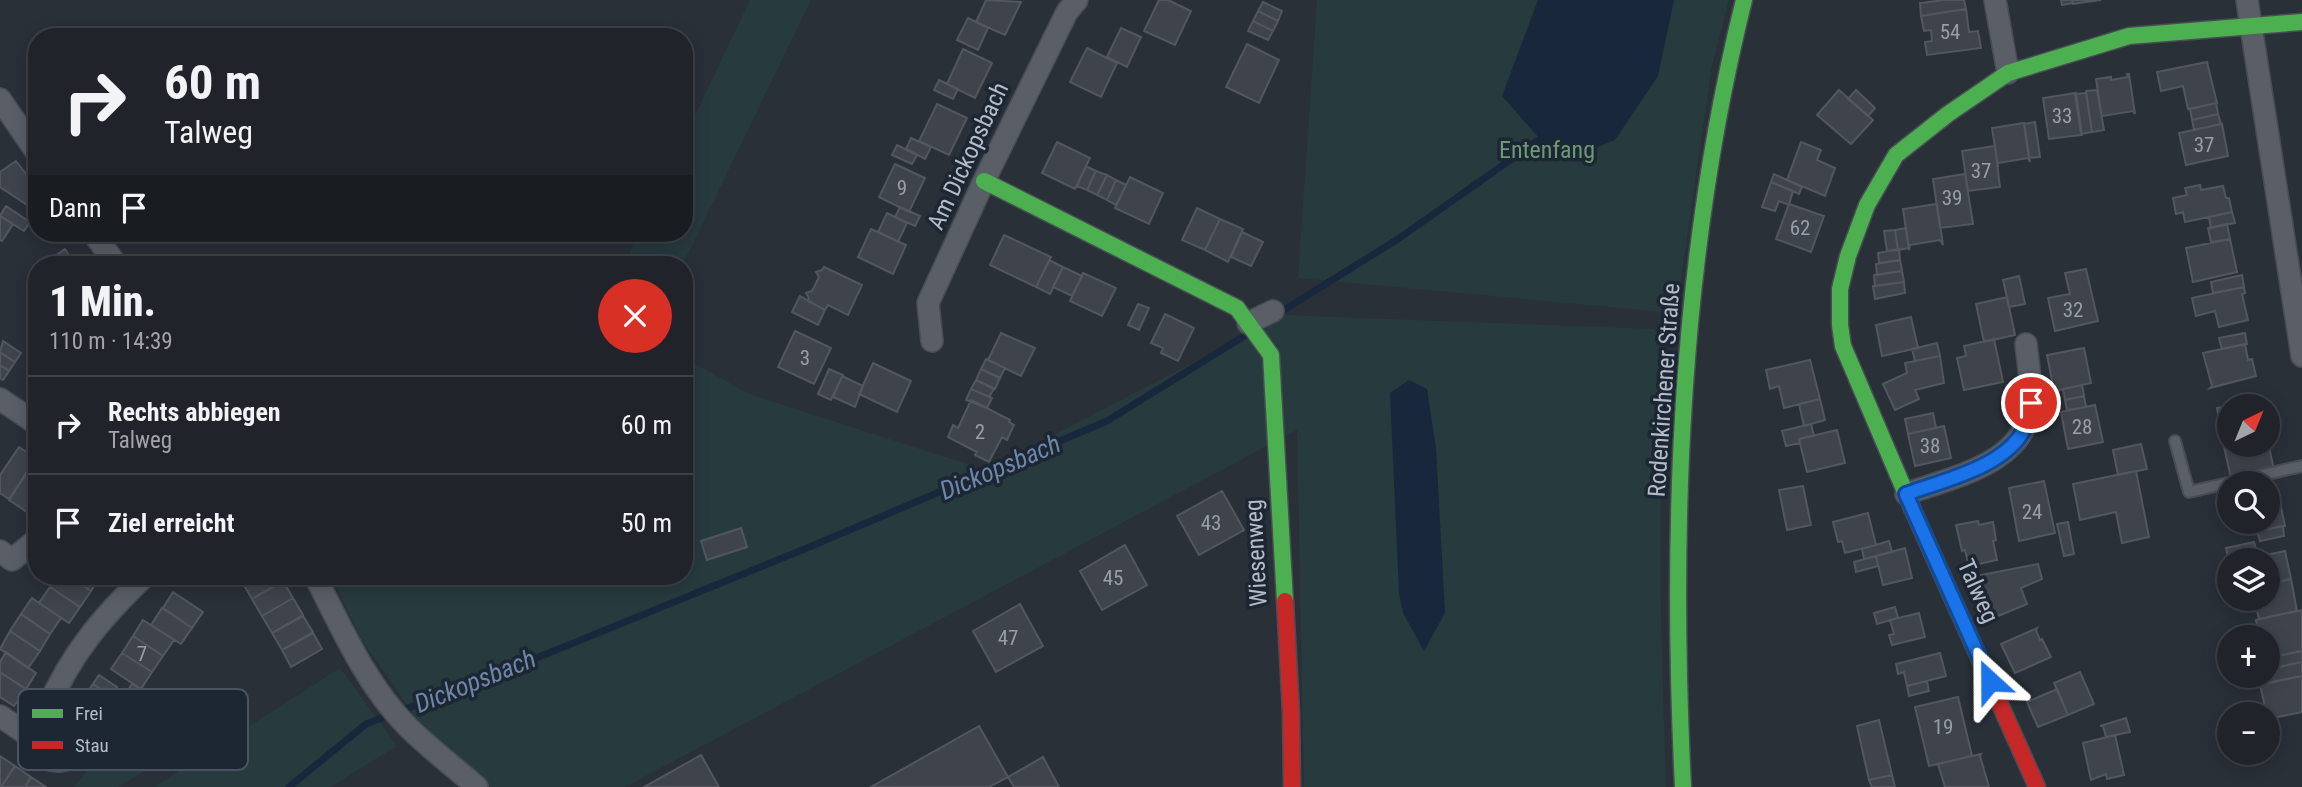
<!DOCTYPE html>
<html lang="de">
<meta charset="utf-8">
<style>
:root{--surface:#20242a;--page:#282c32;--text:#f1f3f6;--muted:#a2a4a8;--line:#3d4147}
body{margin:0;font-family:"Roboto Condensed",sans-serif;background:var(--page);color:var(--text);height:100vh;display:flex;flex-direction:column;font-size:26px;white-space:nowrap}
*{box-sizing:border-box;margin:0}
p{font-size:23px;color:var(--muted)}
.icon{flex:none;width:38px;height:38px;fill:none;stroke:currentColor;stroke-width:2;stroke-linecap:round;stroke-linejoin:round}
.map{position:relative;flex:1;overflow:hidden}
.sheet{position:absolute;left:28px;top:256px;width:665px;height:329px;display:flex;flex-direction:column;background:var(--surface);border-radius:28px;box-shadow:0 4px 18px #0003,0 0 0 2px var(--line)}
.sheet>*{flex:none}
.hud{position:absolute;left:28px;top:28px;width:665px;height:214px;border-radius:28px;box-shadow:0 4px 18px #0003,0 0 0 2px var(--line);background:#20242a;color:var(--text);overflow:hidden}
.needle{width:46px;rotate:43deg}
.fabs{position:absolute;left:2217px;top:394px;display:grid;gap:14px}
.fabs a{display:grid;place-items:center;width:63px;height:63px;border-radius:50%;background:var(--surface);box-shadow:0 4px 18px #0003,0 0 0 2px var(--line);font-size:35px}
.pin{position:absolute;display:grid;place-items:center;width:60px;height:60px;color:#fff;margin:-30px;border:4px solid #fff;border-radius:50%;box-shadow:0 2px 7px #0007}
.me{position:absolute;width:77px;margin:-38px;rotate:336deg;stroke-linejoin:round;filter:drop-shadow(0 0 5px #0008)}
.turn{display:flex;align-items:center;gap:24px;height:147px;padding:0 21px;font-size:32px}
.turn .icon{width:91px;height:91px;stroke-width:2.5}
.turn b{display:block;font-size:49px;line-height:60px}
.then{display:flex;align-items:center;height:66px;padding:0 21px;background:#0003;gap:14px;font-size:26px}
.round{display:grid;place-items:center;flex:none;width:74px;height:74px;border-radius:37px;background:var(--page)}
.head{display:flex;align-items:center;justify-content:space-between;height:119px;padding:0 21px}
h1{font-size:42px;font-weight:800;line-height:52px}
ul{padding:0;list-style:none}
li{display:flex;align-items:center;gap:21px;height:98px;padding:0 21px;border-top:2px solid var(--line)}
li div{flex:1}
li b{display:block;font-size:26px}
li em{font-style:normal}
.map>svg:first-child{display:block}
.green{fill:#273a3e}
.water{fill:#19273c}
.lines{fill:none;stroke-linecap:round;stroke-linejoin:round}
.stream{stroke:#19273c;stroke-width:7}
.building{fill:#3f444c;stroke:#52575f;stroke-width:2}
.lane-casing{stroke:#484c55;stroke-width:14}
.street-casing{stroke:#484c55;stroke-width:24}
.fast-casing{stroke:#484c55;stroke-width:19}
.jam-casing{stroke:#484c55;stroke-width:19}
.lane{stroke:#5a5e66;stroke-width:10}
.street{stroke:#5a5e66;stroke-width:21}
.fast{stroke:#4caf50;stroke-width:16}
.jam{stroke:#c62828;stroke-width:16}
.route-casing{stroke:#114b97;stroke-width:18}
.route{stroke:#1a73e8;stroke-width:12}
.labels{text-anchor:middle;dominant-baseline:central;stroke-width:7;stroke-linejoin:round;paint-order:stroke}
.number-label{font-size:21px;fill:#979eaa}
.park-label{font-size:24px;fill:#6b9a76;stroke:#1d2633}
.street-label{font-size:24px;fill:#b4bcc9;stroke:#1d2633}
.water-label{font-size:26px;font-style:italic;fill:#6d86a8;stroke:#1d2633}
.key{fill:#1d2633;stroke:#4a5360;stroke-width:2}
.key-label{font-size:19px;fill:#b4bcc9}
</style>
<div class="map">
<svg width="2302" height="787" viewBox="0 0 2302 787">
<rect width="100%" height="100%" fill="#2a3038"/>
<path class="green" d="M 750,0 L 811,0 L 683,264 L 624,264 L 639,233 L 684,233 L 684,138 Z
M 1317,0 L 1729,0 L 1712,66 L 1676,313 L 1298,278 Z
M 1285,315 L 1654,329 L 1670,352 C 1654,496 1662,643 1666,787 L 1304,787 L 1297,430 L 625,787 L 490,787 L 422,726 L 361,639 L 331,576 L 684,576 L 684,358 L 749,394 L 986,470 Z
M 340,668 L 397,746 L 330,787 L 154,787 Z
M 179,712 L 200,738 L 118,787 L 74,787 L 111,741 L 148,758 Z"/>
<path class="water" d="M 1538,0 L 1674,0 L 1658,76 L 1615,140 L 1569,159 L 1540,139 L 1502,96 Z
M 1409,380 L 1427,389 L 1436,448 L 1445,613 L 1424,651 L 1403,613 L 1399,594 L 1390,393 Z"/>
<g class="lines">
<path class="stream" d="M 1276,315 L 1398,239 L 1540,139 L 1543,133
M 289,787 L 366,724 L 492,676 L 807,548 L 1107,421 L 1249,333"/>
</g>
<path class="building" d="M 986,0 L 1021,2 L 1005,35 L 976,22 Z
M 1159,0 L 1168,0 L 1191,11 L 1175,45 L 1144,31 Z
M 1944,0 L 1964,0 L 1966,9 L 1921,16 L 1920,3 Z
M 2061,0 L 2072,0 L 2073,3 L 2062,5 Z
M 2072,0 L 2101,0 L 2073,4 Z
M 1263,2 L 1282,11 L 1278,21 L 1258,11 Z
M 1966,9 L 1969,32 L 1978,31 L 1981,48 L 1927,55 L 1925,42 L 1932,41 L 1931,30 L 1924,31 L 1921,16 Z
M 1258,11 L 1278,21 L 1273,31 L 1253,21 Z
M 968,18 L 988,28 L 978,50 L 957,40 Z
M 1253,21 L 1273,31 L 1268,40 L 1248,31 Z
M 1121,28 L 1141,37 L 1127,67 L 1107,57 Z
M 1247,44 L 1279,60 L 1259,103 L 1226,87 Z
M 1087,48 L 1117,63 L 1101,97 L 1070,82 Z
M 963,49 L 992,63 L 975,98 L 947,84 Z
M 2207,62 L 2217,103 L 2188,109 L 2183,86 L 2161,91 L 2157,72 Z
M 2127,74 L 2129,74 L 2135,114 L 2133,111 L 2102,116 L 2102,119 L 2096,79 L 2111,77 L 2111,80 L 2128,77 Z
M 939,80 L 958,89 L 953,99 L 934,90 Z
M 1839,90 L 1873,120 L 1851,144 L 1817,115 Z
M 1856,90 L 1875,108 L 1868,116 L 1848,99 Z
M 2097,90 L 2104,130 L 2092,132 L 2086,91 Z
M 2076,93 L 2082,135 L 2049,139 L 2043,98 Z
M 2086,93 L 2092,132 L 2081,134 L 2075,94 Z
M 2216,103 L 2218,114 L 2192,120 L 2190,109 Z
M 937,104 L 967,118 L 949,155 L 919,141 Z
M 2218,114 L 2221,124 L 2194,130 L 2192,120 Z
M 2035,122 L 2040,157 L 2029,158 L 2024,124 Z
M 2024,123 L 2030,162 L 2028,158 L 1998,163 L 1998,167 L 1992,128 Z
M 2222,124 L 2228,156 L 2186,165 L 2179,133 Z
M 911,138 L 931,147 L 925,159 L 906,149 Z
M 1057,142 L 1090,158 L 1075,189 L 1042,173 Z
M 1801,142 L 1821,150 L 1817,160 L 1835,168 L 1825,196 L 1787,180 Z
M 897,145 L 917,155 L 912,164 L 892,155 Z
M 1995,146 L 2000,187 L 1968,191 L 1962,151 Z
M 16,161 L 37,188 L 36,211 L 0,187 L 0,172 Z
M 895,164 L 925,178 L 909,212 L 879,197 Z
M 1086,166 L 1096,171 L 1087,190 L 1077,186 Z
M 1096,171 L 1107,175 L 1097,195 L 1087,190 Z
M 1774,174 L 1802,187 L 1799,194 L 1771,182 Z
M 1965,174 L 1973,224 L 1940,228 L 1933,179 Z
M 1107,175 L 1116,180 L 1107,200 L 1097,195 Z
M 1130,177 L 1163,193 L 1149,224 L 1115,208 Z
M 1116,180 L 1126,185 L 1116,205 L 1107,200 Z
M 1771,182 L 1793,191 L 1789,205 L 1779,201 L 1775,211 L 1762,207 Z
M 2200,185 L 2201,190 L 2223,186 L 2226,198 L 2229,198 L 2232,212 L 2185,222 L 2183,212 L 2176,214 L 2173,198 L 2187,195 L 2185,188 Z
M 1789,204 L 1824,216 L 1811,252 L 1776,239 Z
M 1937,204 L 1943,245 L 1940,240 L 1910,245 L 1909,250 L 1903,209 Z
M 6,206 L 30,222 L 24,231 L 0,216 Z
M 900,207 L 920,216 L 915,226 L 895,217 Z
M 1197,208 L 1220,219 L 1205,250 L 1182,240 Z
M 2232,212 L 2235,223 L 2211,228 L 2209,217 Z
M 887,213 L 907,223 L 898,242 L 878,232 Z
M 0,216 L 13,224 L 2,241 L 0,240 Z
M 1220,219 L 1243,229 L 1228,262 L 1205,250 Z
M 2227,224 L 2230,239 L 2211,242 L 2208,228 Z
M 1906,228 L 1909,248 L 1898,250 L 1895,230 Z
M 871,229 L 906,245 L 893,274 L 858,257 Z
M 1895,230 L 1898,250 L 1887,251 L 1884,231 Z
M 1242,232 L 1263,242 L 1251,266 L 1231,257 Z
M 1004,235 L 1051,257 L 1036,287 L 990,265 Z
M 2230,239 L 2237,272 L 2193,282 L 2186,248 Z
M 65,249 L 72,260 L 66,264 L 48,264 L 52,258 Z
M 1899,249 L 1900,260 L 1879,263 L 1878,253 Z
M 1049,260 L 1063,267 L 1050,294 L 1036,287 Z
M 1900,260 L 1902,271 L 1877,275 L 1876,264 Z
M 824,267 L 862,285 L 848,315 L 828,305 L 825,310 L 808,301 L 809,298 L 806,293 L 812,291 L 819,277 L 816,272 L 822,270 Z
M 1063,267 L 1082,276 L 1072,296 L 1053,287 Z
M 2086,269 L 2098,321 L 2055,331 L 2048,298 L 2070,294 L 2065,273 Z
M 1902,271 L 1904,282 L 1875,286 L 1874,275 Z
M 1083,273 L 1116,288 L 1102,316 L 1070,301 Z
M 2242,275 L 2244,287 L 2213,293 L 2211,282 Z
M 2019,276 L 2025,304 L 2009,307 L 2003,280 Z
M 1904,282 L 1905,293 L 1875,299 L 1873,286 Z
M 2244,287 L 2245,293 L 2242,294 L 2248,320 L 2219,327 L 2215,311 L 2196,316 L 2192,298 Z
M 800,296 L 825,310 L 818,325 L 792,312 Z
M 2007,297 L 2015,335 L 1984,342 L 1976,304 Z
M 1138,304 L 1149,308 L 1139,330 L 1128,325 Z
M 1165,314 L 1194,328 L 1178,361 L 1161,353 L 1163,348 L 1151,343 Z
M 1911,317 L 1918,348 L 1882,356 L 1876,325 Z
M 795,331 L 831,348 L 814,384 L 778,367 Z
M 1001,333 L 1035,348 L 1021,376 L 988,360 Z
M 2245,333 L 2247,344 L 2222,349 L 2219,338 Z
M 1994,339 L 2003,382 L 1964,390 L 1957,358 L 1966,356 L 1964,346 Z
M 3,341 L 21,353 L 15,362 L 0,352 Z
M 1937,343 L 1940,356 L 1915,361 L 1912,349 Z
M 2245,344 L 2248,360 L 2252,359 L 2256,376 L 2210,388 L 2212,386 L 2203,353 Z
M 2084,348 L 2091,383 L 2054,391 L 2047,355 Z
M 0,352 L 15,362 L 9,371 L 0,365 Z
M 1940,356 L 1944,383 L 1915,390 L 1919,399 L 1895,410 L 1883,384 L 1907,373 L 1905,363 Z
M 986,359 L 1005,368 L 1000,378 L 981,369 Z
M 1810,360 L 1820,399 L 1784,408 L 1779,386 L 1770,389 L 1766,370 Z
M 873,363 L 911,381 L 897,412 L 859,394 Z
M 0,365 L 9,371 L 3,380 L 0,378 Z
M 829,369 L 843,375 L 831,400 L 818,394 Z
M 981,369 L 1000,378 L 995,389 L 976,380 Z
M 842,376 L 863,386 L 855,407 L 833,397 Z
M 976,380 L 994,389 L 989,397 L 971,389 Z
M 2082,385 L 2084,396 L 2065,400 L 2063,389 Z
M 971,389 L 992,398 L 987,408 L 966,400 Z
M 2084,396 L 2086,407 L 2067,410 L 2065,400 Z
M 1820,399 L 1825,420 L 1804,426 L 1799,404 Z
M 971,400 L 1010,420 L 1009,422 L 1014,425 L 1007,440 L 1002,437 L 989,462 L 975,455 L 977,452 L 948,437 L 953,425 L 958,428 Z
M 2260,400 L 2261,406 L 2230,406 L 2230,444 L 2235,444 L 2224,447 L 2217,408 Z
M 2095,405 L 2103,442 L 2068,449 L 2061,412 Z
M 1933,413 L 1936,428 L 1908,434 L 1905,419 Z
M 1811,424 L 1814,436 L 1799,439 L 1800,443 L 1786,446 L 1782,431 Z
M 1944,426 L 1951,458 L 1915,466 L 1908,434 Z
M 1837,430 L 1845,463 L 1807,472 L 1799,439 Z
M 2268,442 L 2274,470 L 2231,478 L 2224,447 L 2268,444 Z
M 2141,444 L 2147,469 L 2118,475 L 2113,450 Z
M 19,447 L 36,458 L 9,499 L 0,493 L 0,475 Z
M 37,458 L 37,497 L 27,512 L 9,500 Z
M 2136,471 L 2149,537 L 2122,543 L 2116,512 L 2080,520 L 2073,484 Z
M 2044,481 L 2055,533 L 2019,541 L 2009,488 Z
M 1803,486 L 1811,525 L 1787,530 L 1779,490 Z
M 1222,491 L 1244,530 L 1199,555 L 1177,516 Z
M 2278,493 L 2285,526 L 2241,534 L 2239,522 L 2268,522 L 2268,495 Z
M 37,497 L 37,517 L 36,518 L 27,512 Z
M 1868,513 L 1876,545 L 1845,553 L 1842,541 L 1838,542 L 1833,522 Z
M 1978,521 L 1979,525 L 1993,522 L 1996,540 L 1993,541 L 1997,560 L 1969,566 L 1965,550 L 1962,551 L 1956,525 Z
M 2068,522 L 2074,554 L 2064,556 L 2057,524 Z
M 2283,526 L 2284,536 L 2260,541 L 2257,531 Z
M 741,528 L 747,547 L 707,560 L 701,541 Z
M 1889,541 L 1892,552 L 1864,559 L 1862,549 Z
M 2254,542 L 2258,557 L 2230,560 L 2229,564 L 2226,548 Z
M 1125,545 L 1147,585 L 1102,610 L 1080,571 Z
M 1905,548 L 1912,578 L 1883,585 L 1876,556 Z
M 2285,551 L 2291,579 L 2268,584 L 2268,560 L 2243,560 Z
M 1876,556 L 1878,566 L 1856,572 L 1854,562 Z
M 2038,564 L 2042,579 L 2021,588 L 2027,604 L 1991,619 L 1981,575 Z
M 57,576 L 69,576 L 91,591 L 80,607 L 50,587 Z
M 69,576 L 100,576 L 91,591 Z
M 253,576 L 280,576 L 283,581 L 252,599 L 242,582 Z
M 2291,579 L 2297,611 L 2259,619 L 2254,598 L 2268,598 L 2268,584 Z
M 283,581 L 293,598 L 262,616 L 252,599 Z
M 50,587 L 80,607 L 69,623 L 39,603 Z
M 173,592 L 203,612 L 192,628 L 163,608 Z
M 32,598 L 61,618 L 50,634 L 21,614 Z
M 293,598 L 303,615 L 272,633 L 262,616 Z
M 1020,604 L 1043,646 L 996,672 L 973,631 Z
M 1895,607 L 1898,618 L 1877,624 L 1874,613 Z
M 162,608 L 192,628 L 181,644 L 151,625 Z
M 2302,610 L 2302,651 L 2273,657 L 2268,635 L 2259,637 L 2256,620 Z
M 1919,613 L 1925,637 L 1892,645 L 1889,635 L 1894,634 L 1890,620 Z
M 21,614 L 50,634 L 40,651 L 10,631 Z
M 303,616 L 313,632 L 282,650 L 272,633 Z
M 143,620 L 174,640 L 163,656 L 133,636 Z
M 2037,628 L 2036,630 L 2040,640 L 2042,639 L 2051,657 L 2015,673 L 2001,644 Z
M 10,631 L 40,651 L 28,668 L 0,649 Z
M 313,633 L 322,649 L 291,667 L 282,650 Z
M 133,636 L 163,656 L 152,672 L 122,653 Z
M 2302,651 L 2302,662 L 2275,668 L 2273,657 Z
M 6,652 L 36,673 L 26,689 L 0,672 L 0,662 Z
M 122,653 L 152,672 L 141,689 L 111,669 Z
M 1940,653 L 1946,676 L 1907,686 L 1904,672 L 1898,674 L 1896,664 Z
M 2302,662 L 2302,676 L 2271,682 L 2269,669 Z
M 0,672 L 26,689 L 14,706 L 0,697 Z
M 2080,672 L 2094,704 L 2068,715 L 2054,683 Z
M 99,675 L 117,687 L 111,696 L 93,684 Z
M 2302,676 L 2302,712 L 2268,719 L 2260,685 Z
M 1927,681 L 1929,691 L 1909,696 L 1907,686 Z
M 93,684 L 111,696 L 105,705 L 87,693 Z
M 132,684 L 141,690 L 129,708 L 120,702 Z
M 2057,689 L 2068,715 L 2038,727 L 2027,702 Z
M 1958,697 L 1972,756 L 1929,766 L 1915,707 Z
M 2126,718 L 2130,732 L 2106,737 L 2103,726 L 2100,726 Z
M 1879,720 L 1892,775 L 1869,780 L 1857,726 Z
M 979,726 L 1008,777 L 989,787 L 871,787 Z
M 2115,735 L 2124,775 L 2107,779 L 2106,774 L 2091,780 L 2083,743 Z
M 1981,754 L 1980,756 L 1989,787 L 1945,787 L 1938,764 Z
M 701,755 L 719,787 L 644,787 Z
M 0,756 L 15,766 L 1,787 L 0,787 Z
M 1043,757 L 1059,787 L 1014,787 L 1008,777 Z
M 15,766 L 31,777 L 25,787 L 1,787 Z
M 1892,775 L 1895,787 L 1872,787 L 1869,780 Z
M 31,777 L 46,787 L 25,787 Z"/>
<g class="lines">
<defs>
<path id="lane" d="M 2175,441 L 2189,492 L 2302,466
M 84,723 L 115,711 L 151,736"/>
<path id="street" d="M 1995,0 L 2008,73
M 2247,0 L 2302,356
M 0,99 L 37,153
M 93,233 L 116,264
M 1248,323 L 1273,311
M 932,341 L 928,303 L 984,181 L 1067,12 L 1077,0
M 0,399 L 37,424
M 1906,494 C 1952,477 2026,464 2031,404 C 2032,385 2028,363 2026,344
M 0,551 L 12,560 L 37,539
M 315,576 C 341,627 366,685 408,727 C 429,748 454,767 477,787
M31 734a27 27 0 1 1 54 0a27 27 0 1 1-54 0Z
M 47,709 C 71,654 102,617 145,576
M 0,716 L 31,737"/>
<path id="fast" d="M 984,181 L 1237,308 L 1271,355 L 1285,601
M 1912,508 L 1843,346 L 1840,325 L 1840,289 L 1848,256 L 1867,205 L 1896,155 L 1948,114 L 2008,73 L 2129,36 L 2302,22
M 1683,787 C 1670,524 1680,256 1744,0"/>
<path id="jam" d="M 1912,508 L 2037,787
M 1285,601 L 1291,713 L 1292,787"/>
</defs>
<use href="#lane" class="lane-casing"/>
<use href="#street" class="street-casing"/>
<use href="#fast" class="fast-casing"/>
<use href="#jam" class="jam-casing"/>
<use href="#lane" class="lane"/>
<use href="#street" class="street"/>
<use href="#fast" class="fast"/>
<use href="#jam" class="jam"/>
</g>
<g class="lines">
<defs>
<path id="route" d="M 1990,681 L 1906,494 C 1944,480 2010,466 2026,425 C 2029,418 2029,410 2031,403"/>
</defs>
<use href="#route" class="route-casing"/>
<use href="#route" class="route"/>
</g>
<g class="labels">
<g class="number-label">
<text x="1950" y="32">54</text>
<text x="2062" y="116">33</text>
<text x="2204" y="145">37</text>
<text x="1981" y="171">37</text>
<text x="902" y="188">9</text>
<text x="1952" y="198">39</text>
<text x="1800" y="228">62</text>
<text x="2073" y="310">32</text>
<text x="805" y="358">3</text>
<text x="2082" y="427">28</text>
<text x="980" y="432">2</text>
<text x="1930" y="446">38</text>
<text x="2032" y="512">24</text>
<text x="1211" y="523">43</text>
<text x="1113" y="578">45</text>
<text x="1008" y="638">47</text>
<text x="142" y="654">7</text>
<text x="1943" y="727">19</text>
</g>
<g class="park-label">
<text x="1547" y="150">Entenfang</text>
</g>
<g class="street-label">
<text transform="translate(968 156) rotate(-65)">Am Dickopsbach</text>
<text transform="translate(1664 390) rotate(-86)">Rodenkirchener Straße</text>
<text transform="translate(1256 553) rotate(-93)">Wiesenweg</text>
<text transform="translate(1978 591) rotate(66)">Talweg</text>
</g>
<g class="water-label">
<text transform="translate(1000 467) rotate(-23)">Dickopsbach</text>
<text transform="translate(475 681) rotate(-22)">Dickopsbach</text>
</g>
</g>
<rect x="18" y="689" width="230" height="81" rx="10" class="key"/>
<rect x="32" y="709" width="31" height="9" fill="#4caf50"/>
<rect x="32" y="741" width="31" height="8" fill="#c62828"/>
<g class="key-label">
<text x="75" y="720">Frei</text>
<text x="75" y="752">Stau</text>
</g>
</svg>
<div class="fabs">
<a><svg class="needle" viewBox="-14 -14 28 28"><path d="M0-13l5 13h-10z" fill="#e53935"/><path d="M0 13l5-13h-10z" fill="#a2a4a8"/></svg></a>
<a><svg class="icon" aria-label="search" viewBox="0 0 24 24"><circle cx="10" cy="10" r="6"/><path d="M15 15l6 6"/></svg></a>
<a><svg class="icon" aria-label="layers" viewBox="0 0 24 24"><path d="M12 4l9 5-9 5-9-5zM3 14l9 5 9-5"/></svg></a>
<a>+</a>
<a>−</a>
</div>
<div class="pin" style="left:2031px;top:403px;background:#d93025"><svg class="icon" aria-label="arrive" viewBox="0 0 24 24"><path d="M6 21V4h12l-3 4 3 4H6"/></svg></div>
<svg class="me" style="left:1990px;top:681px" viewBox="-20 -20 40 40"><path d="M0-17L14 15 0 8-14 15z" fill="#1a73e8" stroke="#fff" stroke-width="4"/></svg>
<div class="hud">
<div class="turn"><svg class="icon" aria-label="right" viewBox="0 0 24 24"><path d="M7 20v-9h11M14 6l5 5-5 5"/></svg><div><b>60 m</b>Talweg</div></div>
<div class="then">Dann<svg class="icon" aria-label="arrive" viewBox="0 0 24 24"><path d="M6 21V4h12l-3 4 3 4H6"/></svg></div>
</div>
<section class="sheet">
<div class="head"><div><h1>1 Min.</h1><p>110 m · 14:39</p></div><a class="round" style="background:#d93025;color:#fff"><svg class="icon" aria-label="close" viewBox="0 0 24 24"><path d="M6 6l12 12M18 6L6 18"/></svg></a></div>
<ul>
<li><svg class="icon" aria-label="right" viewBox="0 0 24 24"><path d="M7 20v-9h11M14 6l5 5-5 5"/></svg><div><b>Rechts abbiegen</b><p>Talweg</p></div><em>60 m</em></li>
<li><svg class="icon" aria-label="arrive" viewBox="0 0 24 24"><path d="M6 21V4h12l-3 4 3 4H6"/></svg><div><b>Ziel erreicht</b></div><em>50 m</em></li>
</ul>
</section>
</div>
